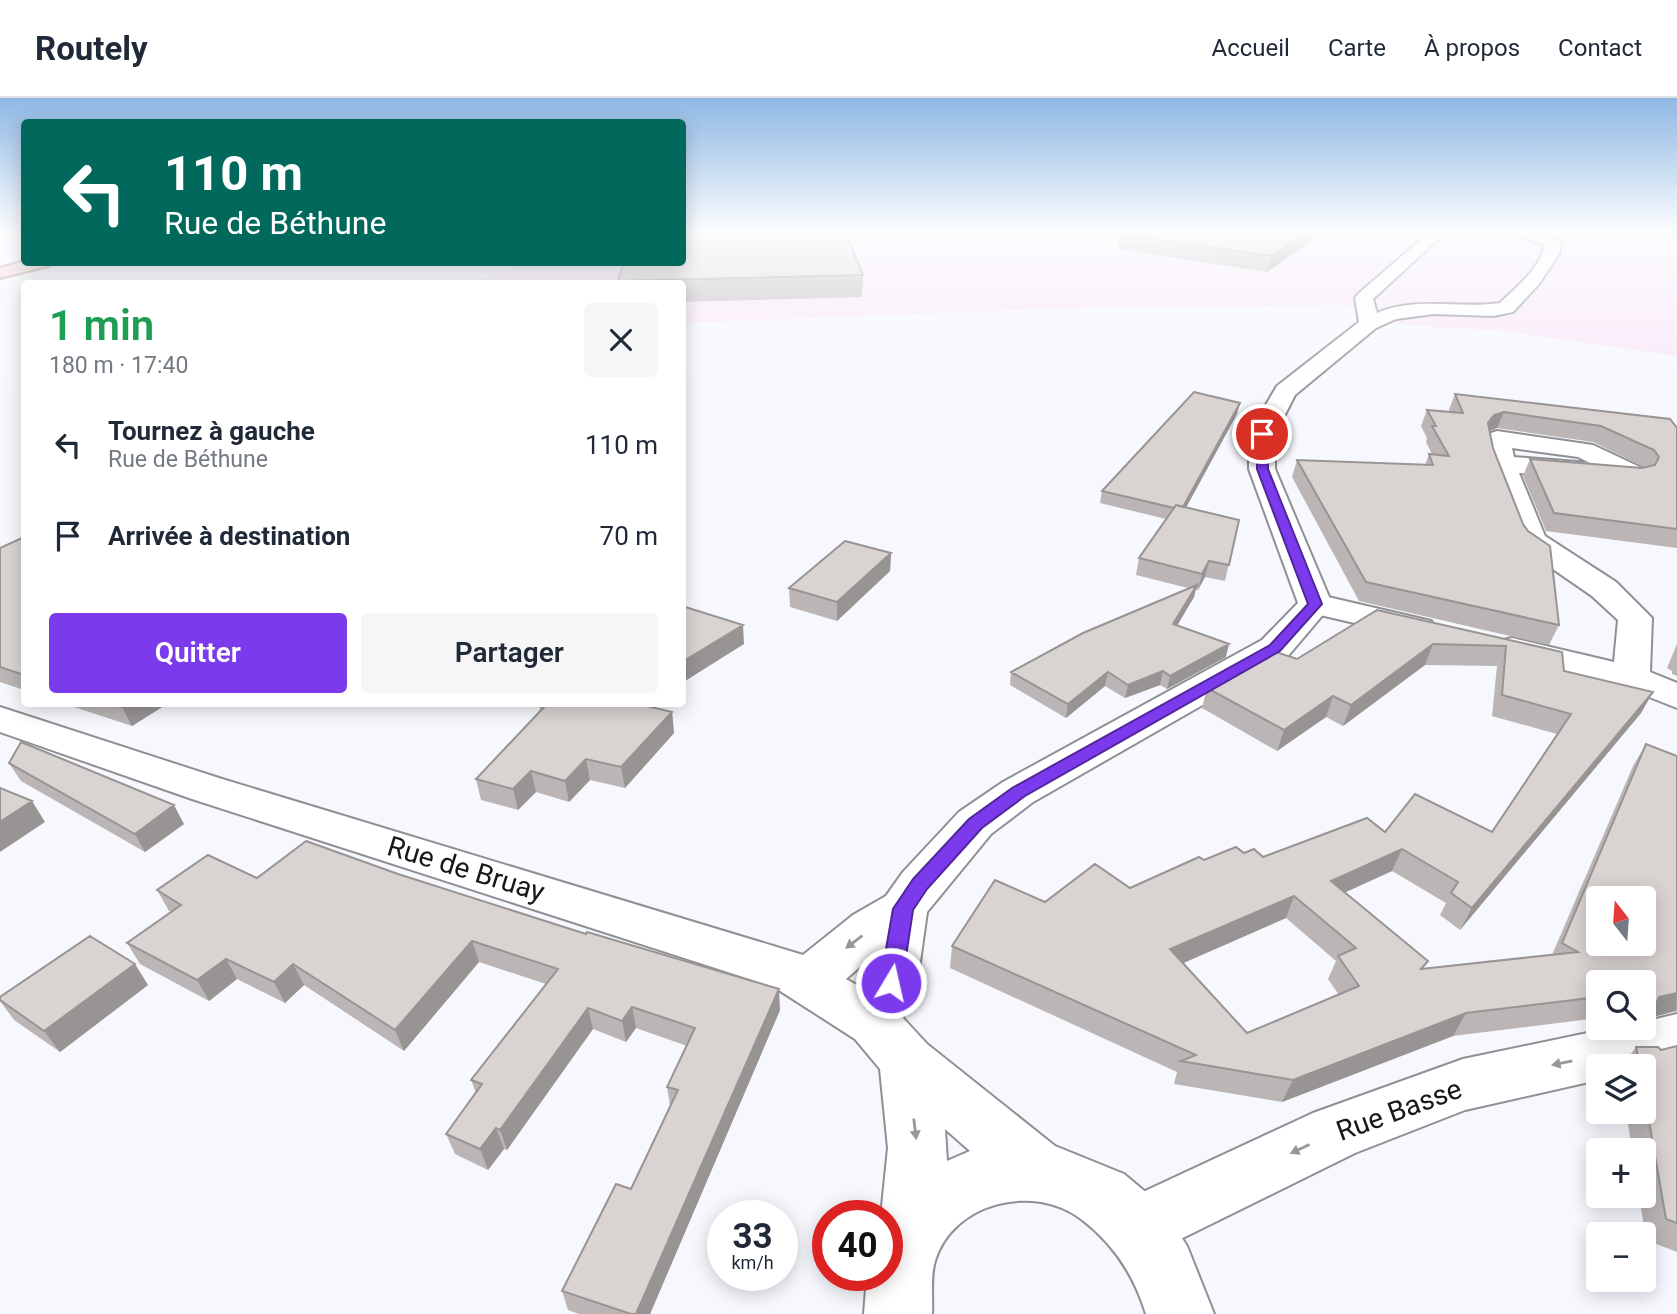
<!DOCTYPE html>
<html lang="fr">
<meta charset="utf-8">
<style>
:root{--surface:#fff;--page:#f6f6f7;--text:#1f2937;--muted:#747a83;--line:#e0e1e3;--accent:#7c3aed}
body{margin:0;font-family:Roboto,sans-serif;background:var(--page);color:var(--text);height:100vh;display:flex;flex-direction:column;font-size:26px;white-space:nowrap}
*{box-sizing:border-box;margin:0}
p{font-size:23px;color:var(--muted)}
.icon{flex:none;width:38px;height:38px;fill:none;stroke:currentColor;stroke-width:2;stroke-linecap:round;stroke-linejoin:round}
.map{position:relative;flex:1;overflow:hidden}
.sheet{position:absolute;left:21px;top:182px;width:665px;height:427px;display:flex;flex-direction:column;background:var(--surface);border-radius:7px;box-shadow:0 4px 18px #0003}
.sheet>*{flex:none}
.guide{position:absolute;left:21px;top:21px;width:665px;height:147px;border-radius:7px;box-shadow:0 4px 18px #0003;background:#00695c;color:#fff;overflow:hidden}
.needle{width:46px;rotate:343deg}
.buttons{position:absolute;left:1586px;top:788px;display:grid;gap:14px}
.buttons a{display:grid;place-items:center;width:70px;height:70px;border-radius:7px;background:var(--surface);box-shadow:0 4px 18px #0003;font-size:35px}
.speed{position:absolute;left:707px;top:1102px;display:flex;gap:14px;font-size:35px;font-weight:700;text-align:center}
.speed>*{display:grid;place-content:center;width:91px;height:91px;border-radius:50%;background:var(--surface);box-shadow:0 4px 18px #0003;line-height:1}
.speed small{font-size:18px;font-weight:400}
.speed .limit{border:10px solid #d22;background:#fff;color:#111}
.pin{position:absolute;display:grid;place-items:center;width:60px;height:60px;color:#fff;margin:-30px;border:4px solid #fff;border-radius:50%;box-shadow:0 2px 7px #0007}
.me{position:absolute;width:77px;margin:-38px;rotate:9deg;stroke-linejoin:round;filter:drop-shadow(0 0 5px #0008)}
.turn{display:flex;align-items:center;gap:24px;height:147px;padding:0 28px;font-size:32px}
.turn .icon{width:91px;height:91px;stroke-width:2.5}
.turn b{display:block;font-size:49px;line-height:60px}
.round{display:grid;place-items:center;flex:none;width:74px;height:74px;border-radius:7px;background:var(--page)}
.head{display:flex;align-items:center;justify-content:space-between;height:119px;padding:0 28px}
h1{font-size:42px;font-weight:600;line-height:52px;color:#1e9e55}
.cta{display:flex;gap:14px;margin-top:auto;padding:14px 28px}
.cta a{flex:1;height:80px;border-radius:7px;background:var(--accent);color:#fff;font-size:28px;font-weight:600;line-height:80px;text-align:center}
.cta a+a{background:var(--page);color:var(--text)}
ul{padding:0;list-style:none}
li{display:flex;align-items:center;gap:21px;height:91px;padding:0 28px}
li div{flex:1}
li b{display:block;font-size:26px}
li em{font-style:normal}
header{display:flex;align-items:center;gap:42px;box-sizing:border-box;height:98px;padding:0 35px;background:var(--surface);border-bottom:2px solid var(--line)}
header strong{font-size:33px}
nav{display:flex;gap:38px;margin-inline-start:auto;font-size:24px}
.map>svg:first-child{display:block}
.industrial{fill:#fae7f8}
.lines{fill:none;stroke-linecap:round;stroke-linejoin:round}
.minor-casing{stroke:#8e9095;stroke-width:4}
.tertiary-casing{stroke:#8e9095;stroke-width:4}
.primary-casing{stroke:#a36d71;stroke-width:4}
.minor{fill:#fff;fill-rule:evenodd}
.tertiary{fill:#fff;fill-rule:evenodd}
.primary{fill:#f5c3c6;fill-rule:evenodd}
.wall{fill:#bbb5b5;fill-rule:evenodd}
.shaded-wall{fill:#989493}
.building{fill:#d9d3d2;stroke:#989493;stroke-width:2;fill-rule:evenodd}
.oneway{fill:#979798}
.route{fill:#7c3aed;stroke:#51269a;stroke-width:2}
.labels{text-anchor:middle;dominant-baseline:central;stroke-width:6;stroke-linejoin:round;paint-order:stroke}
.near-street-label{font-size:28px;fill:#171719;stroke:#fff}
</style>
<header>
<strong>Routely</strong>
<nav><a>Accueil</a><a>Carte</a><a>À propos</a><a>Contact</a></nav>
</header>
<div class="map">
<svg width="1677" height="1216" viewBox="0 0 1677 1216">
<rect width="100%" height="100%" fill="#f6f8fd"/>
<path class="industrial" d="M 683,133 L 1677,133 L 1677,258 L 1503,233 L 1400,227 L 1344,207 L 1043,211 L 683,225 L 682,186 L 472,186 L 524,165 L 682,164 Z"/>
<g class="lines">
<defs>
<path id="minor" d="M 1497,333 L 1593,347 L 1644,371 L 1648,377 L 1644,383 L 1634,385 L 1519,375 L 1545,438 L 1616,484 L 1652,520 L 1650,574 L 1677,585 L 1677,610 L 1619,587 L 1499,559 L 1494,551 L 1499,543 L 1512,540 L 1614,564 L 1618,522 L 1592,498 L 1521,449 L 1517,443 L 1489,366 L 1484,341 L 1488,336 ZM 1512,350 L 1578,359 L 1590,365 L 1514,359 Z
M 1315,496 L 1431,523 L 1436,530 L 1431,537 L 1419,540 L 1303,513 L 1298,506 L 1303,499 Z
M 1677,916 L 1677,964 L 1643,971 L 1643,968 L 1598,968 L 1598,982 L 1465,1012 L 1355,1055 L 1138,1162 L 1115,1153 L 1106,1130 L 1115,1107 L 1313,1015 L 1463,961 L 1616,929 L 1643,929 L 1643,924 Z"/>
<path id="tertiary" d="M 1431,133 L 1447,133 L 1373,201 L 1377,215 C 1416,198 1459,211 1500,205 C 1516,189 1540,171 1545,147 L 1513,136 L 1511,133 L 1531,133 L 1559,142 L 1561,145 L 1559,156 L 1539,186 L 1513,214 L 1493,218 L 1434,216 L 1396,221 L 1376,230 L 1295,297 L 1275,336 L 1275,371 L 1332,506 L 1288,558 L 1033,704 L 991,736 L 927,814 L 917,885 L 903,920 L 927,946 L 1055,1048 L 1124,1076 L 1161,1107 L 1187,1148 L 1214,1216 L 1146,1216 C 1134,1177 1114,1146 1081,1121 C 1034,1085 953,1104 935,1163 C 930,1178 933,1200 932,1216 L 864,1216 L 867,1178 L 887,1178 L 887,1118 L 881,1118 L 888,1050 L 880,971 L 855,941 L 774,889 L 192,701 L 0,634 L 0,609 L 222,681 L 803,857 L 853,817 L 886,798 L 903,774 L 959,714 L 1003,684 L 1262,542 L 1298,505 L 1249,371 L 1249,336 L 1277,288 L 1359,224 L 1355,200 L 1358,196 ZM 869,861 L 862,890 L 846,881 ZM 945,1031 L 970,1053 L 947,1063 Z"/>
<path id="primary" d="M 24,163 L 50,164 L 48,168 L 0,180 L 0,170 Z"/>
</defs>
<use href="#minor" class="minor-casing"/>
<use href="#tertiary" class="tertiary-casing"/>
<use href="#primary" class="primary-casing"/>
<use href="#minor" class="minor"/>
<use href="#tertiary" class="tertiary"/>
<use href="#primary" class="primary"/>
</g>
<path class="wall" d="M 1325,133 L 1267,174 L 1118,151 L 1120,136 Z
M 1616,133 L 1677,133 L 1677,142 L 1616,136 Z
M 863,177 L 862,199 L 682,204 L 682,186 L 619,186 L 618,183 Z
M 1455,296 L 1677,330 L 1677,450 L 1546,433 L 1523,378 L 1530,361 L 1642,370 L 1646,370 L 1593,344 L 1497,330 L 1489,333 L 1493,350 L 1559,527 L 1549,547 L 1359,503 L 1292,379 L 1297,362 L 1425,367 L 1429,356 L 1432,356 L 1426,344 L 1427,340 L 1421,328 L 1427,312 L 1450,314 L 1449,312 Z
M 1237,316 L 1186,410 L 1239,422 L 1225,483 L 1205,479 L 1198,492 L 1195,492 L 1194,499 L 1177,528 L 1226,559 L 1167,591 L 1160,587 L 1125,600 L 1105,588 L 1066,620 L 1010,587 L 1011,574 L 1188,490 L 1136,477 L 1139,460 L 1166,421 L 1100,405 L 1102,393 Z
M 24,439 L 24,592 L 0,584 L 0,450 Z
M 891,455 L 890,473 L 837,523 L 790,509 L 789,490 Z
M 1377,512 L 1562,554 L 1564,573 L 1653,594 L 1641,615 L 1460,832 L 1440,817 L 1446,805 L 1392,773 L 1345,794 L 1424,871 L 1552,857 L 1633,668 L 1646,646 L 1677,658 L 1677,915 L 1676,913 L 1645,921 L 1643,923 L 1643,884 L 1598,884 L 1598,920 L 1453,938 L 1282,1004 L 1174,986 L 1177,974 L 950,870 L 952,848 L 1045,804 L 1130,790 L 1204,762 L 1244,755 L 1263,759 L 1385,734 L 1492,734 L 1557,636 L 1492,618 L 1497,568 L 1425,567 L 1343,628 L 1326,619 L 1277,653 L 1202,610 L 1207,590 L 1297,561 ZM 1286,820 L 1336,863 L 1328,881 L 1339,897 L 1247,935 L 1182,865 Z
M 1677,546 L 1677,578 L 1672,576 L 1672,573 L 1667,570 Z
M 65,606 L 167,606 L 132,628 Z
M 539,606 L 649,606 L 646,607 L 672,614 L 674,635 L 625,690 L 590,682 L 569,704 L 536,694 L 518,712 L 481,702 L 476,681 L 540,613 Z
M 9,665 L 184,726 L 145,754 L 21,683 Z
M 257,780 L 780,912 L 650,1216 L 579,1216 L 568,1212 L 562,1193 L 631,1091 L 670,1008 L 667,989 L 687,948 L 636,930 L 626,944 L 593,931 L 507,1052 L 504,1051 L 488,1072 L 455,1056 L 446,1036 L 476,995 L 471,982 L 546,886 L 479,864 L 404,953 L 304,887 L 285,905 L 237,881 L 209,903 L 140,866 L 127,845 L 171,814 L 169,813 L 157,792 Z
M 148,887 L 60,954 L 14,922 L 0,903 L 0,899 Z
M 1677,948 L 1677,1154 L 1646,1142 L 1639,1097 L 1643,1097 L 1643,1052 L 1632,1052 L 1626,1013 L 1643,1013 L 1643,968 L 1622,968 L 1636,949 L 1661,952 Z"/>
<path class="shaded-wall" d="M 1308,133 L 1325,133 L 1267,174 L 1271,158 Z
M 1240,305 L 1237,316 L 1178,424 L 1181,412 Z
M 1504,314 L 1497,330 L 1487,334 L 1488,325 L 1494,317 Z
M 891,455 L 890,473 L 837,523 L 837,504 Z
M 1209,463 L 1205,479 L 1198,492 L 1202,476 Z
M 1197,487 L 1194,499 L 1170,539 L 1173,526 Z
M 743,527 L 744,546 L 682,585 L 682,564 Z
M 1229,546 L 1226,559 L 1167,591 L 1170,578 Z
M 1433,546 L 1425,567 L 1343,628 L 1351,607 Z
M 1163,573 L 1160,587 L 1125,600 L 1128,587 Z
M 1108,574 L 1105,588 L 1066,620 L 1068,606 Z
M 1653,594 L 1641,615 L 1460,832 L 1472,810 Z
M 1333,598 L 1326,619 L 1277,653 L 1284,632 Z
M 128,606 L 167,606 L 132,628 L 122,609 Z
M 672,614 L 674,635 L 625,690 L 621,669 Z
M 586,661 L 590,682 L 569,704 L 565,683 Z
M 531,673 L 536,694 L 518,712 L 513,691 Z
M 32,703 L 45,724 L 0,754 L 0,724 Z
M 174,707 L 184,726 L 145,754 L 135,736 Z
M 1402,751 L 1392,773 L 1322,805 L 1331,783 Z
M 1294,798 L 1286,820 L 1163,874 L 1170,851 Z
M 472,843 L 479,864 L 404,953 L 395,932 Z
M 226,861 L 237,881 L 209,903 L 197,882 Z
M 135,866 L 148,887 L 60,954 L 44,933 Z
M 293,866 L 304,887 L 285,905 L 274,884 Z
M 779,891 L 780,912 L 650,1216 L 636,1216 Z
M 1677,895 L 1676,913 L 1645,921 L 1657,904 L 1659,899 Z
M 632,909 L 636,930 L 626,944 L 622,923 Z
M 588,910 L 593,931 L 507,1052 L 500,1032 Z
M 1466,915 L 1453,938 L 1282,1004 L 1293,982 Z
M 496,1030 L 504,1051 L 488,1072 L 480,1051 Z"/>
<path class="building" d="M 682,133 L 845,133 L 863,177 L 618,183 L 624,164 L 682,164 Z
M 1128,133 L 1308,133 L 1271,158 L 1120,136 Z
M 1194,294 L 1240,305 L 1183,409 L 1176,407 L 1174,410 L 1102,393 Z
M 1455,296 L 1670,321 L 1677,330 L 1677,431 L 1554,415 L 1530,361 L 1642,370 L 1655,367 L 1659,359 L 1654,352 L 1601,328 L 1504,314 L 1494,317 L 1488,325 L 1493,350 L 1523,426 L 1528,433 L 1550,448 L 1559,527 L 1366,484 L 1297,362 L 1433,367 L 1429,356 L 1449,358 L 1432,328 L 1436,328 L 1427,312 L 1463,315 Z
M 1176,407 L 1239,422 L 1229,467 L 1209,463 L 1202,476 L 1139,460 Z
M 24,439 L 24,577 L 0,569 L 0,450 Z
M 845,443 L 891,455 L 837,504 L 789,490 Z
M 1197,487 L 1173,526 L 1229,546 L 1170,578 L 1163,573 L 1128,587 L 1108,574 L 1068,606 L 1011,574 L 1083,535 Z
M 682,508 L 743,527 L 682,564 Z
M 1377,512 L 1562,554 L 1564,573 L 1653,594 L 1472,810 L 1451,795 L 1458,784 L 1402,751 L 1331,783 L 1428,863 L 1421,871 L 1578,854 L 1562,845 L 1646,646 L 1677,658 L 1677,895 L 1659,899 L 1657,904 L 1643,904 L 1643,884 L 1598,884 L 1598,899 L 1466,915 L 1293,982 L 1181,963 L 1196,957 L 952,848 L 995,782 L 1045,804 L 1095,766 L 1130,790 L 1199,759 L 1204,762 L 1236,749 L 1244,755 L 1254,751 L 1263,759 L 1367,720 L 1385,734 L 1415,696 L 1492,734 L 1571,616 L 1502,597 L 1506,548 L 1433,546 L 1351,607 L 1333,598 L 1284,632 L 1207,590 L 1273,553 L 1297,561 ZM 1294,798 L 1356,850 L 1338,858 L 1359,888 L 1247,935 L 1170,851 ZM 1598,800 L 1643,800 L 1643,845 L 1598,845 Z
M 111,606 L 128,606 L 122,609 Z
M 542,606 L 639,606 L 672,614 L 621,669 L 586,661 L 565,683 L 531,673 L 513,691 L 476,681 L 546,607 Z
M 21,644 L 174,707 L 135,736 L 9,665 Z
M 0,690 L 32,703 L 0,724 Z
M 306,743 L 398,776 L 586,836 L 587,834 L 779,891 L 636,1216 L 631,1216 L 562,1193 L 616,1086 L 631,1091 L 678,992 L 667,989 L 695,930 L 632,909 L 622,923 L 588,910 L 500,1032 L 496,1030 L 480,1051 L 446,1036 L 482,986 L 471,982 L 558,871 L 472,843 L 395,932 L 293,866 L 274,884 L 226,861 L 197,882 L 127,845 L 181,807 L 157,792 L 208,757 L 257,780 Z
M 90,838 L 135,866 L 44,933 L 0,902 L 0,899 Z
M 1677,948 L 1677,1125 L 1666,1121 L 1643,989 L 1643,968 L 1640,968 L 1636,949 L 1658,949 L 1661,952 Z"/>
<defs><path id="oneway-solid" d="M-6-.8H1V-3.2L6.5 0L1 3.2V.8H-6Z" transform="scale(1.75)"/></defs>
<g class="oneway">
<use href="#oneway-solid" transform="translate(854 844) rotate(143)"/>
<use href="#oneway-solid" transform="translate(1562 965) rotate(168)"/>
<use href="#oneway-solid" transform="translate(915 1031) rotate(83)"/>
<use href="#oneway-solid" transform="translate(1300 1051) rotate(155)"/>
</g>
<linearGradient id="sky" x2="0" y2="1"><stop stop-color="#8eb8e4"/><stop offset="0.44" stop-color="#fbfcfe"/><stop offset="1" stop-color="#fbfcfe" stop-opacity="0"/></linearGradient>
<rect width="1677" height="303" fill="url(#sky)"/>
<path class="route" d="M 1262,333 L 1267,336 L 1268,371 L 1322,506 L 1280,553 L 1025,698 L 982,730 L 927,791 L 913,812 L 902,885 L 899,891 L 891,894 L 883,891 L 880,885 L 893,811 L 913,781 L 969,721 L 1012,690 L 1270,547 L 1308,506 L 1257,371 L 1257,336 Z"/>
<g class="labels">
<g class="near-street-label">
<text transform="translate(466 771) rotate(17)">Rue de Bruay</text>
<text transform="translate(1399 1012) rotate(-20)">Rue Basse</text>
</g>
</g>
</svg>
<div class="buttons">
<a><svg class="needle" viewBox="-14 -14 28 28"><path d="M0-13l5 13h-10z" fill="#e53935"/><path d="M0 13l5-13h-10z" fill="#747a83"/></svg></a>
<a><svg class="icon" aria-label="search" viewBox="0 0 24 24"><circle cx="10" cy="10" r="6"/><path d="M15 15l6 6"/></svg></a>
<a><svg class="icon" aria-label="layers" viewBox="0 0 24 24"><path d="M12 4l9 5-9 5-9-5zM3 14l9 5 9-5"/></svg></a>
<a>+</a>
<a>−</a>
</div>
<div class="speed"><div>33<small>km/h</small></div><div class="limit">40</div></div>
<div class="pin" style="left:1262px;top:336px;background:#d93025"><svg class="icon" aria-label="arrive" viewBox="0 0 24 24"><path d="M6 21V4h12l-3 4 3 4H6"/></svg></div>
<svg class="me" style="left:891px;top:885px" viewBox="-20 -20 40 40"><circle r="17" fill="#7c3aed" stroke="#fff" stroke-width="3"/><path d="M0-11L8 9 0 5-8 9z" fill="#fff"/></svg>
<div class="guide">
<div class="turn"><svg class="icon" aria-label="left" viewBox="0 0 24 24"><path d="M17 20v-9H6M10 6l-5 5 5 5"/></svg><div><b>110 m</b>Rue de Béthune</div></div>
</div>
<section class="sheet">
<div class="head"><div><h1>1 min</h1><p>180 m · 17:40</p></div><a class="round"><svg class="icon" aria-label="close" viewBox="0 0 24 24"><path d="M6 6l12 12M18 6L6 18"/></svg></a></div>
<ul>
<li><svg class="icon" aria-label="left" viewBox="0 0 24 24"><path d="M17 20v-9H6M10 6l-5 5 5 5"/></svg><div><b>Tournez à gauche</b><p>Rue de Béthune</p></div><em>110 m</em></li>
<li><svg class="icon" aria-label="arrive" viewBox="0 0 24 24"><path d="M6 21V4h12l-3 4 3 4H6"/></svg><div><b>Arrivée à destination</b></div><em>70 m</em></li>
</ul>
<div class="cta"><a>Quitter</a><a>Partager</a></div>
</section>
</div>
